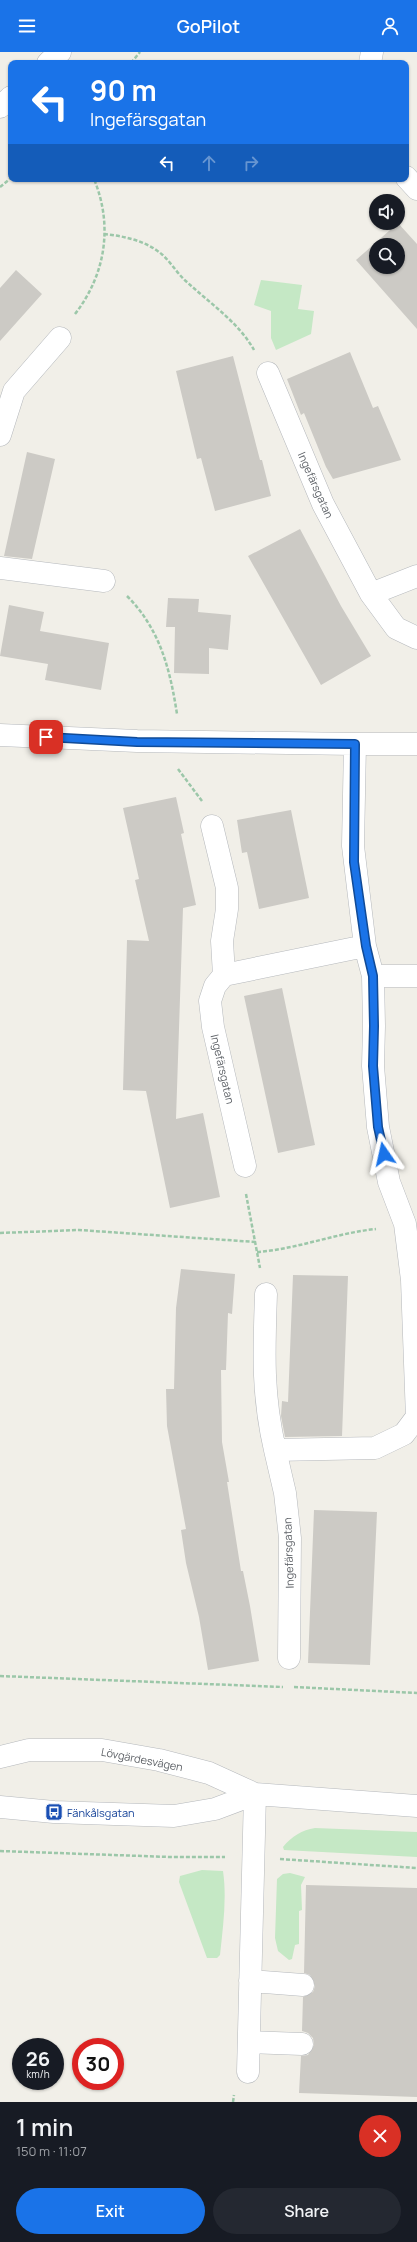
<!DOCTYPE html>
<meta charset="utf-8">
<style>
:root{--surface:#171b24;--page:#242831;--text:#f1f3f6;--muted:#9ea1a6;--accent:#1a73e8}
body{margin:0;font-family:Manrope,sans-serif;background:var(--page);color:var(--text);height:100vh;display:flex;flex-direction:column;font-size:15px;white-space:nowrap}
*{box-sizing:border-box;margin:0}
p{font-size:13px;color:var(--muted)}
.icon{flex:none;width:22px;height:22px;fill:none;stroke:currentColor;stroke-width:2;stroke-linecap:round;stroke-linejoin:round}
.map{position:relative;height:2050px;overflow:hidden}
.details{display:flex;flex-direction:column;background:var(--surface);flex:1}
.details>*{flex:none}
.guide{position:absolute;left:8px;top:8px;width:401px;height:122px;border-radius:8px;box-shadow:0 1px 3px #0004;background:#1a73e8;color:#fff;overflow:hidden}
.tools{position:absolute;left:369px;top:142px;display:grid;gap:8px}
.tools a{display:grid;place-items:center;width:36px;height:36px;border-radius:50%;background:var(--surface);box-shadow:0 1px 3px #0004;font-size:20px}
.speed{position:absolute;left:12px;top:1986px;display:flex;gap:8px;font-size:20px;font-weight:700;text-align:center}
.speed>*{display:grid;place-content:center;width:52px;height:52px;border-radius:50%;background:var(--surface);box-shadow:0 1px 3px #0004;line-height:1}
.speed small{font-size:10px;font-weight:400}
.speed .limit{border:6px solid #d22;background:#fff;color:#111}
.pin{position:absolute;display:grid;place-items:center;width:34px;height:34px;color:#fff;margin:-17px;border-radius:8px;box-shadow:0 2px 6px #0006}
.me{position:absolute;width:44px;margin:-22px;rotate:349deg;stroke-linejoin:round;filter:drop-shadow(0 0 3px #0008)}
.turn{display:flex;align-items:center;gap:14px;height:84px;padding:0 16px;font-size:18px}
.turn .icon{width:52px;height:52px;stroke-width:2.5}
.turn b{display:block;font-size:28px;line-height:34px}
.lanes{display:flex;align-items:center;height:38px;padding:0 16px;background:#0003;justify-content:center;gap:20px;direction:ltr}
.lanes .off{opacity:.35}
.round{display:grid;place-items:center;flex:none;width:42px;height:42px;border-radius:21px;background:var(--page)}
.headline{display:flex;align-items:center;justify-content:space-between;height:68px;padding:0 16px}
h1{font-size:24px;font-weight:600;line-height:30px}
.action{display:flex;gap:8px;margin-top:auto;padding:8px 16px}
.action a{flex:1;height:46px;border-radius:24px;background:var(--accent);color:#fff;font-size:16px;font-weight:600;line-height:46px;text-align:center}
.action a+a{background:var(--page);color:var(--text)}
header{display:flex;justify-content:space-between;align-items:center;height:52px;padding:0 16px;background:var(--accent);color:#fff;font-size:18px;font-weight:600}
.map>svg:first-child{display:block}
.green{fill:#c5e8c5}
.building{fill:#cccac5;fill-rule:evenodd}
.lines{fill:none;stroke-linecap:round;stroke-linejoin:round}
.minor-casing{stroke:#b5b8bc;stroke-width:23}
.path{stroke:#9cc7a9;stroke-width:2.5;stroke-dasharray:4 2;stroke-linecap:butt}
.minor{stroke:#fff;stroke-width:22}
.route-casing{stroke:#114b97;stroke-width:10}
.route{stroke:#1a73e8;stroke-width:7}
.labels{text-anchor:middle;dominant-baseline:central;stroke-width:3;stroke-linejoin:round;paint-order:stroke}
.street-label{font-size:11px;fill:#5f6368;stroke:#fff}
.transit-label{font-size:11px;fill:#164399;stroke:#fff;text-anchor:start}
</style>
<header><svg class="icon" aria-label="menu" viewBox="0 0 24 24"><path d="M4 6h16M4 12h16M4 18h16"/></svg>GoPilot<svg class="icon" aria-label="person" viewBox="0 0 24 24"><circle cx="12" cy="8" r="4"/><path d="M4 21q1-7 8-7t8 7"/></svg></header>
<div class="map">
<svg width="417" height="2050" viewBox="0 0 417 2050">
<rect width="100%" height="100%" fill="#f1efe8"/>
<path class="green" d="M 261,228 L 302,233 L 298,257 L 314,259 L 311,282 L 276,298 L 271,286 L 271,259 L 254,253 Z
M 315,1776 L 417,1780 L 417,1805 L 284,1798 L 283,1795 C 292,1784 302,1778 315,1776 Z
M 202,1818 L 223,1819 C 227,1846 223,1875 220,1903 L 217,1906 L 207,1906 L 179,1830 L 180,1824 Z
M 290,1821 L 305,1825 L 301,1833 L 302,1858 L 299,1859 L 299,1892 L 295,1893 L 292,1907 L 289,1908 L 278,1899 L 275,1886 L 277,1827 L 283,1822 Z"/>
<path class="building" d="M 398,171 L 417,192 L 417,277 L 356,208 ZM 376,193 L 398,193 L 398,215 L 376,215 Z
M 16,218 L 42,242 L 0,289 L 0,236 Z
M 350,300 L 373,356 L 378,354 L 401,408 L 333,427 L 326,415 L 304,361 L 301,363 L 287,327 Z
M 233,304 L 260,408 L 262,408 L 271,444 L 215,459 L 201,406 L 197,407 L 176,319 Z
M 27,400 L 55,407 L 32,507 L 4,504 Z
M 300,477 L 341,554 L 371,604 L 321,633 L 248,504 Z
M 168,546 L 199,547 L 198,560 L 231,563 L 228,598 L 209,596 L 209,622 L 174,621 L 175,575 L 166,575 Z
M 9,553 L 44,560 L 40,579 L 109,591 L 101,638 L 45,628 L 48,612 L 0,604 Z
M 176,745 L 184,781 L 181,782 L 196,853 L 183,856 L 176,1067 L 203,1061 L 220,1145 L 170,1156 L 146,1039 L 123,1038 L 127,888 L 149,889 L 135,828 L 139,827 L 123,756 Z
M 291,758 L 309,846 L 259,857 L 247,800 L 242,801 L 237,768 Z
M 282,936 L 315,1093 L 278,1101 L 244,944 Z
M 181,1217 L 235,1222 L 232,1262 L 228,1261 L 226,1318 L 221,1318 L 222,1390 L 229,1430 L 227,1430 L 241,1519 L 243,1519 L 250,1554 L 259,1609 L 208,1618 L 199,1565 L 186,1511 L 181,1478 L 186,1477 L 167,1374 L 166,1337 L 174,1337 L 176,1256 Z
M 293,1223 L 348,1224 L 342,1384 L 285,1385 L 281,1364 L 282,1349 L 288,1350 Z
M 314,1458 L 377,1460 L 370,1613 L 308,1611 Z
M 306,1833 L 417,1836 L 417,2045 L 299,2041 L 301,2004 L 308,2003 L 314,1993 L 313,1986 L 308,1981 L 302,1979 L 303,1945 L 313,1940 L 315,1934 L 310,1923 L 304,1921 Z"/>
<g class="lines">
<defs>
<path id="minor" d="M 48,11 L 60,0
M 370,11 L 372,0
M 0,55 L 11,45
M 406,125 L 417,137
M 268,321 L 323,452 L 371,542 L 396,576 L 417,586
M 0,383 L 14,339 L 60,286
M 0,516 L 104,529
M 371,542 L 417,524
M 0,683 L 137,689 L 355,692 L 353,794 L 365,894 L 373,924 L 374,974 L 373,1014 L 378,1075 L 389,1130 L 405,1172 L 412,1228 L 417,1366
M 355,692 L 417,692
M 212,774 L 227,836 L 227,857 L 222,889 L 224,923
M 373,924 L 417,924
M 245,1114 L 213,975 L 210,949 L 215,934 L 224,923 L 365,894
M 266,1242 C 264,1299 262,1342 275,1398 L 375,1396 L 404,1382 L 416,1366
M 275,1398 L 285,1441 L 290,1486 L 289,1606
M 0,1705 L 29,1698 L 102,1698 L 159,1708 L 209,1721 L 255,1742 L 417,1754
M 0,1755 L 54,1760 L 174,1764 L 215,1757 L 255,1742
M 250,1929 L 303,1933
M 249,1990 L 302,1992
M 248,2020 L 255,1742"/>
</defs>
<use href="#minor" class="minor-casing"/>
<path class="path" d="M 131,11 L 140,0
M 0,135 L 11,126
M 104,182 C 123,184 143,188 159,200 C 170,208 177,222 188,231 C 211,252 239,271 254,298
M 75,262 C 106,222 113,173 94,127
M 127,544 C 160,577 170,617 177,662
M 178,717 L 202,749
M 246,1142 L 260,1216
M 0,1181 L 79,1178 L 256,1190
M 257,1200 C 298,1197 336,1181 376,1177
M 0,1624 L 283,1635
M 294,1635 L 417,1641
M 0,1799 L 170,1805 L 225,1805
M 280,1807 L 417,1816
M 233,2050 L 234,2043"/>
<use href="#minor" class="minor"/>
</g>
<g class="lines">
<defs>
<path id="route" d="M 46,685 L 137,690 L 355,692 L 354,810 L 366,894 L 373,924 L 374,974 L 373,1014 L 378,1075 L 384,1102"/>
</defs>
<use href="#route" class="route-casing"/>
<use href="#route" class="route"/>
</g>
<defs>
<symbol id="bus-square" viewBox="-11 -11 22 22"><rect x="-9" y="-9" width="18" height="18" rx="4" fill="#1a4fb4" stroke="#fff"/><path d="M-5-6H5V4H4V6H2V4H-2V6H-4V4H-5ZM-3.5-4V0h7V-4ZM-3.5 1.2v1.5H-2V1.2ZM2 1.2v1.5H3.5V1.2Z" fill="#fff"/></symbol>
</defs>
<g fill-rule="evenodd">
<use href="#bus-square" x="44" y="1750" width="20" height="20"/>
</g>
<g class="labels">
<g class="street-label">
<text transform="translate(316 433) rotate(66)">Ingefärsgatan</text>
<text transform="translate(223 1017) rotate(77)">Ingefärsgatan</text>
<text transform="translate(288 1501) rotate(-92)">Ingefärsgatan</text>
<text transform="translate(142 1707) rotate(11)">Lövgärdesvägen</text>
</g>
<g class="transit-label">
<text x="67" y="1760">Fänkålsgatan</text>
</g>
</g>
</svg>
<div class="tools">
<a><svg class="icon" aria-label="sound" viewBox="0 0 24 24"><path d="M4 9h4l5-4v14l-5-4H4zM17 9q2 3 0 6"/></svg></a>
<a><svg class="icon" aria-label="search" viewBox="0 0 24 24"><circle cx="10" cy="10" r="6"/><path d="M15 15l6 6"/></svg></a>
</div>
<div class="speed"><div>26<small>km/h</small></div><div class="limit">30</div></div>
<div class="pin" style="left:46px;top:685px;background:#d93025"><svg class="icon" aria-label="arrive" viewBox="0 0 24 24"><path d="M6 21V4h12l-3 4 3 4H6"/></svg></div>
<svg class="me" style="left:384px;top:1102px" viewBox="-20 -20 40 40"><path d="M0-17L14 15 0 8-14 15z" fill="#1a73e8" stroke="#fff" stroke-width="4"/></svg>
<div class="guide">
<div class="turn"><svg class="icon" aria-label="left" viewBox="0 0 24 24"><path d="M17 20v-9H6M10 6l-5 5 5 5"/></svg><div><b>90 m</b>Ingefärsgatan</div></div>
<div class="lanes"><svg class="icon" aria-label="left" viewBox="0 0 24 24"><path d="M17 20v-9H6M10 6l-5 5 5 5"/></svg><svg class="icon off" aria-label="ahead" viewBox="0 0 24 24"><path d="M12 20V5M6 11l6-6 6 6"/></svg><svg class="icon off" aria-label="right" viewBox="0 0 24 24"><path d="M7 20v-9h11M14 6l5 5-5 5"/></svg></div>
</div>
</div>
<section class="details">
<div class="headline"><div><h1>1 min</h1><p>150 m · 11:07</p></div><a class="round" style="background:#d93025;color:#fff"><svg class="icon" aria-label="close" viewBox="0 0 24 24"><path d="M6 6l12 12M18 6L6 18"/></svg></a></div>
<div class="action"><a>Exit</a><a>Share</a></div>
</section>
